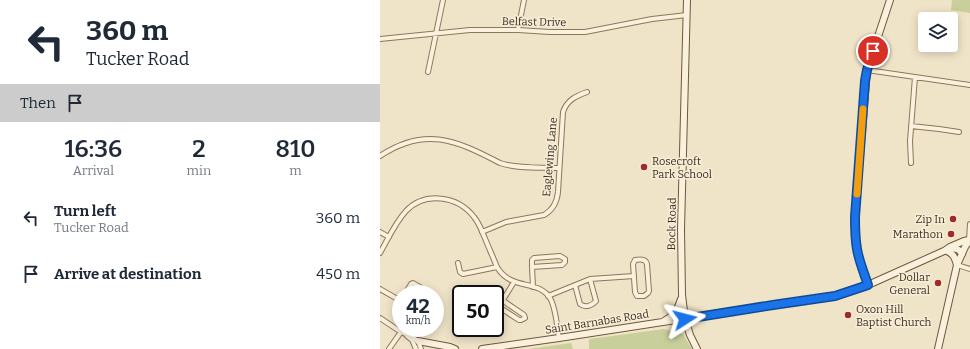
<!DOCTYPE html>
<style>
:root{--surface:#fff;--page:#f2f2f3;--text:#1f2937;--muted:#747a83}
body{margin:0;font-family:Bitter,serif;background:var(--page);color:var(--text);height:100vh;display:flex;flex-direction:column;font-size:15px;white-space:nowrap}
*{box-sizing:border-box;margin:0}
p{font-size:13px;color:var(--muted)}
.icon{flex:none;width:22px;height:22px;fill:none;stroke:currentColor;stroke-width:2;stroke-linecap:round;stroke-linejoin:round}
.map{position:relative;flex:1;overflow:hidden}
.details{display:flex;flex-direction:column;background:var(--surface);width:380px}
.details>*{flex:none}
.banner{background:#fff;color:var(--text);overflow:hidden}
.tools{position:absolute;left:538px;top:12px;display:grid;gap:8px}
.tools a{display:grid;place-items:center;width:40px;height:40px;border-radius:4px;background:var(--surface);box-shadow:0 2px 10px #0003;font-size:20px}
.speed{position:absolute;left:12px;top:285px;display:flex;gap:8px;font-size:20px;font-weight:700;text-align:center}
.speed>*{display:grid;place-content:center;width:52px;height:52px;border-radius:50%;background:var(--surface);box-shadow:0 2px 10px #0003;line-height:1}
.speed small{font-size:10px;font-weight:400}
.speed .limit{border:2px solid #111;border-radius:6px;background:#fff;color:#111}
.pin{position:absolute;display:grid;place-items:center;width:34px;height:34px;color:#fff;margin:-17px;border:2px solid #fff;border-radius:50%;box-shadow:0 1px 4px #0007}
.me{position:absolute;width:44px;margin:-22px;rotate:81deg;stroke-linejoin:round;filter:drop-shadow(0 0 3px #0008)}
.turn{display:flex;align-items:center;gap:14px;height:84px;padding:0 20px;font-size:18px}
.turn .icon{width:52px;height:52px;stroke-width:2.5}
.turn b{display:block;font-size:28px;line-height:34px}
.then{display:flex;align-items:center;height:38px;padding:0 20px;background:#0003;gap:8px;font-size:15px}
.eta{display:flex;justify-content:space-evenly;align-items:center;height:68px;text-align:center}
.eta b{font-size:24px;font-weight:600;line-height:28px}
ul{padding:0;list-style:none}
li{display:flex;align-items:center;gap:12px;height:56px;padding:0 20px}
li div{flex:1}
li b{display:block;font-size:15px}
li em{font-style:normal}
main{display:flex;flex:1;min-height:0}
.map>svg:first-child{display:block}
.green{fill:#c9cf9b}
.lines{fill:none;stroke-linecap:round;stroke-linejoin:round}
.street-casing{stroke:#8d765c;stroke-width:6}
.secondary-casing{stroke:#6f573f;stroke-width:8}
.street{stroke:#faf1dc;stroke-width:4}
.secondary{stroke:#faf1dc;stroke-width:6}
.route-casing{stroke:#114b97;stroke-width:10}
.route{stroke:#1a73e8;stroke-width:7}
.slow{stroke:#f59e0b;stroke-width:7}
.poi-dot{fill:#9e2a2b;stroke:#f7eed8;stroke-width:1.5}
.labels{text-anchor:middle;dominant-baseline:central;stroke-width:3;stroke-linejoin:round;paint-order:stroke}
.street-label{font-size:11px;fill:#3d2e20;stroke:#f7eed8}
.poi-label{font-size:11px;fill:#3d2e20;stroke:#f7eed8;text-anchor:end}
</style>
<main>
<section class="details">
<div class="banner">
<div class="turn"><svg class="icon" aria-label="left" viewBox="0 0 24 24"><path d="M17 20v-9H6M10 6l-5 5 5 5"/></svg><div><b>360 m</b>Tucker Road</div></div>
<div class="then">Then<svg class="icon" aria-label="arrive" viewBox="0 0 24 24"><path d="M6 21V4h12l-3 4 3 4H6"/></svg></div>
</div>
<div class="eta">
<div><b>16:36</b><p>Arrival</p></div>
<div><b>2</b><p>min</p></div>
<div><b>810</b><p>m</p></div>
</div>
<ul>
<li><svg class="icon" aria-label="left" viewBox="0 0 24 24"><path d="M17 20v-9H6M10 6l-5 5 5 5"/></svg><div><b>Turn left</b><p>Tucker Road</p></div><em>360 m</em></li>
<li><svg class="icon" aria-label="arrive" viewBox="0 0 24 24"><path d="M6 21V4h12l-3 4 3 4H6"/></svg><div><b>Arrive at destination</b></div><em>450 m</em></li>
</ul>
</section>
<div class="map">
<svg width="590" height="349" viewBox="0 0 590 349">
<rect width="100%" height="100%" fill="#f0e4c8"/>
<path class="green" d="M 572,0 L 590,0 L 590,13 L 571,10 Z
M 284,329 L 303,334 L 312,349 L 209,349 L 209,339 Z
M 191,343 L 193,349 L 149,349 Z"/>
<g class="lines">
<defs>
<path id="street" d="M 138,30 L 144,0
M 0,39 L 90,30 L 138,30 L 170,32 L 205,32 L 272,19 L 307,15
M 487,70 L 590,85
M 48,72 L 63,0
M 531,126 L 559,129 L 579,132
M 0,156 C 45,126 76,140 120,163 C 137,169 161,167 179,168
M 531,163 L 530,141 L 535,77
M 0,232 L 9,237
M 102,232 L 126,222 L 164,215 C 173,210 177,202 178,192 L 183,112 C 187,100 196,96 207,92
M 589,240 L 590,224
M 0,253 C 8,239 15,223 26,211 C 45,191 78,196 94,217 C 99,223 101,229 104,236 C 108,246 113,257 117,267 C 131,291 158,279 170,298 C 176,308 177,327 179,338
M 180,256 L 185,259 L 185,262 L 182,265 L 152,267 L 152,260 L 154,258 Z
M 255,260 C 260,259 266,259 267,264 L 269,291 L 268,293 L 264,296 L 257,296 L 255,292 L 253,264 Z
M 78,263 L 80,272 L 83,274 L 117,267
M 577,265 L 590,269
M 152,267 L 153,287
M 195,285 L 200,304 C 205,308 212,306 216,301 L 210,279
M 0,289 L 21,301
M 25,294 L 31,284 L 33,283 L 40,287 L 42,290 L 40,294
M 168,296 L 210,279 L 254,276
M 119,307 L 139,320 L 141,320 L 145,318 L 144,315 L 122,300
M 81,311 L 78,312 L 79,323 L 81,324
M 115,313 L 134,282
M 0,318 L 21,332 L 34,338 L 38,341 L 41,349
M 27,336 L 32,340 L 36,349
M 9,349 L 21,332"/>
<path id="secondary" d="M 307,0 L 301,229 L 302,295 L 305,319 L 310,335 L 317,349
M 570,247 L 584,241 L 589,240
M 567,251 C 574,254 575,258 577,265
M 488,285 C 479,261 474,243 475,217 L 487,70 L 510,0
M 284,321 C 294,316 298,309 301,299
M 38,341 L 70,347 L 75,349
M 102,349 L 179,338 L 393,305 L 455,296 L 488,285 L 564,251 L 570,247 L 579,250 L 582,254
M 558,349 L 577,265 L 585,247 L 590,239"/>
</defs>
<use href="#street" class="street-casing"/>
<use href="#secondary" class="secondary-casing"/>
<use href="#street" class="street"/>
<use href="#secondary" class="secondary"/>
</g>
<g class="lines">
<defs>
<path id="route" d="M 305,319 L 393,305 L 455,296 L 488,285 C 484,273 479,261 477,249 C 475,238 475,227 475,217 L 485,81 L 487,70 L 493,51"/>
</defs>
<use href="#route" class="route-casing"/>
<use href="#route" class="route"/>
<path class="slow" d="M 477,194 L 483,109"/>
</g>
<g class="poi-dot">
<circle cx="264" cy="167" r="4"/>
<circle cx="573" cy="219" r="4"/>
<circle cx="571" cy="234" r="4"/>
<circle cx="558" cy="283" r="4"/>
<circle cx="468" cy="315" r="4"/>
</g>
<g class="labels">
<g class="street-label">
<text transform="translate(154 22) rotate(1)">Belfast Drive</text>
<text transform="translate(170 157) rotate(-85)">Eaglewing Lane</text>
<text transform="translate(292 224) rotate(-89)">Bock Road</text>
<text transform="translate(217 322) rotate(-9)">Saint Barnabas Road</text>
</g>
<g class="poi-label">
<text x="272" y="161" text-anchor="start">Rosecroft<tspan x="272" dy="13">Park School</tspan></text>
<text x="565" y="219">Zip In</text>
<text x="563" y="234">Marathon</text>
<text x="550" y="277">Dollar<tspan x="550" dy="13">General</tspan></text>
<text x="476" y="309" text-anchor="start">Oxon Hill<tspan x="476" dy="13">Baptist Church</tspan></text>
</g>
</g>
</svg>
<div class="tools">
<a><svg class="icon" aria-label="layers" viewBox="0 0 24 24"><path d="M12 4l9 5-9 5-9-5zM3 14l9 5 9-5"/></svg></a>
</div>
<div class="speed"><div>42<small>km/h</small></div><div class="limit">50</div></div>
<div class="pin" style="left:493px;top:51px;background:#d93025"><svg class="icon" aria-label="arrive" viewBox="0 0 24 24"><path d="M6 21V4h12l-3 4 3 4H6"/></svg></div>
<svg class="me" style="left:305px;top:319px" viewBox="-20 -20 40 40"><path d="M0-17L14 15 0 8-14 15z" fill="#1a73e8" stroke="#fff" stroke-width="4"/></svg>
</div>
</main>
